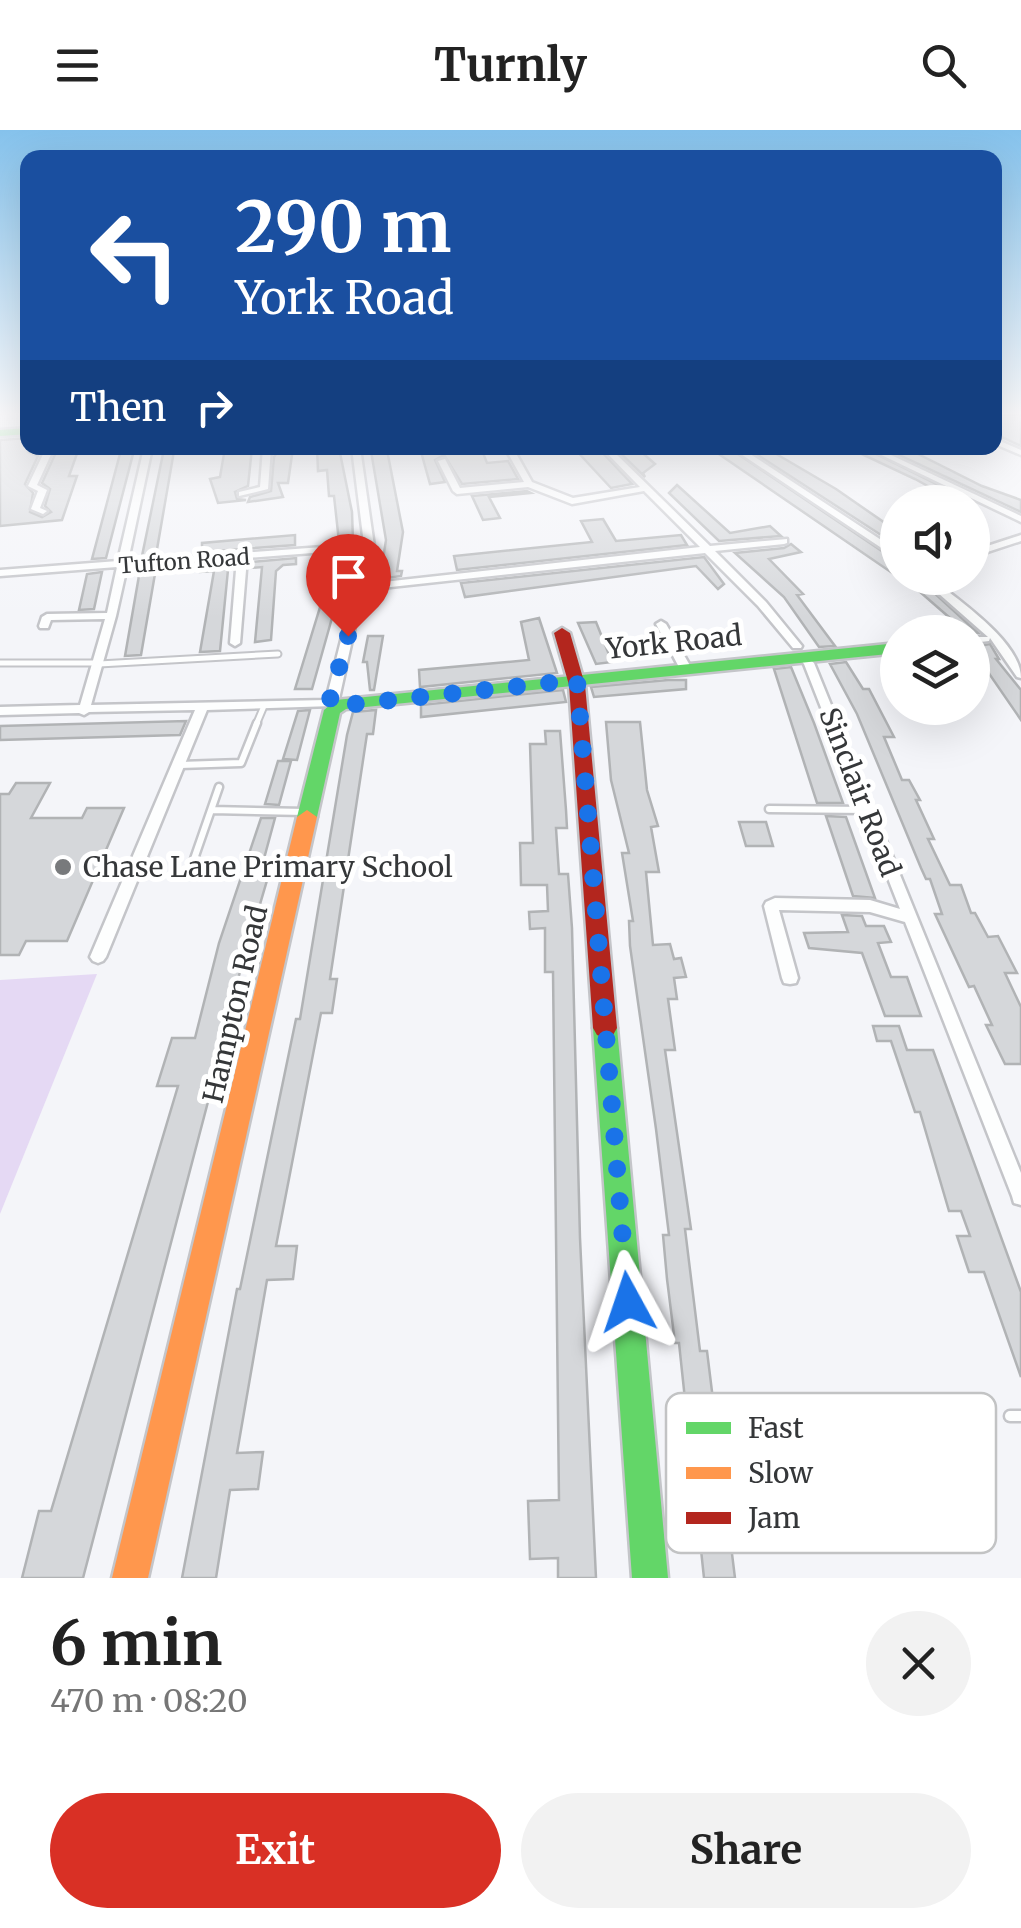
<!DOCTYPE html>
<meta charset="utf-8">
<style>
:root{--surface:#fff;--page:#f2f2f2;--text:#222;--muted:#767676;--accent:#d93025}
body{margin:0;font-family:Merriweather,serif;background:var(--page);color:var(--text);height:100vh;display:flex;flex-direction:column;font-size:38px;white-space:nowrap}
*{box-sizing:border-box;margin:0}
p{font-size:32px;color:var(--muted)}
.icon{flex:none;width:55px;height:55px;fill:none;stroke:currentColor;stroke-width:2;stroke-linecap:round;stroke-linejoin:round}
.map{position:relative;height:1448px;overflow:hidden}
.details{display:flex;flex-direction:column;background:var(--surface);flex:1}
.details>*{flex:none}
.top-card{position:absolute;left:20px;top:20px;width:982px;height:305px;border-radius:20px;box-shadow:0 10px 40px #0002;background:#1a4fa0;color:#fff;overflow:hidden}
.fabs{position:absolute;left:880px;top:355px;display:grid;gap:20px}
.fabs a{display:grid;place-items:center;width:110px;height:110px;border-radius:50%;background:var(--surface);box-shadow:0 10px 40px #0002;font-size:50px}
.pin{position:absolute;display:grid;place-items:center;width:85px;height:85px;color:#fff;margin:-102px -42px;border-radius:50% 50% 50% 0;rotate:-45deg;box-shadow:0 0 10px #0007}
.pin .icon{rotate:45deg}
.me{position:absolute;width:110px;margin:-55px;rotate:355deg;stroke-linejoin:round;filter:drop-shadow(0 0 8px #0008)}
.turn{display:flex;align-items:center;gap:35px;height:210px;padding:0 50px;font-size:45px}
.turn .icon{width:130px;height:130px;stroke-width:2.5}
.turn b{display:block;font-size:70px;line-height:85px}
.then{display:flex;align-items:center;height:95px;padding:0 50px;background:#0003;gap:20px;font-size:38px}
.round{display:grid;place-items:center;flex:none;width:105px;height:105px;border-radius:52px;background:var(--page)}
.headline{display:flex;align-items:center;justify-content:space-between;height:170px;padding:0 50px}
h1{font-size:60px;font-weight:700;line-height:75px}
.action{display:flex;gap:20px;margin-top:auto;padding:20px 50px}
.action a{flex:1;height:115px;border-radius:60px;background:var(--accent);color:#fff;font-size:40px;font-weight:700;line-height:115px;text-align:center}
.action a+a{background:var(--page);color:var(--text)}
header{display:flex;justify-content:space-between;align-items:center;height:130px;padding:0 50px;background:var(--surface);font-size:45px;font-weight:700}
.map>svg:first-child{display:block}
.green{fill:#e5d9f4}
.building{fill:#d5d7da;stroke:#b1b3b5;stroke-width:2.5}
.lines{fill:none;stroke-linecap:round;stroke-linejoin:round}
.lane-far2-casing{stroke:#c4c5c9;stroke-width:9}
.lane-far1-casing{stroke:#c4c5c9;stroke-width:11}
.lane-casing{stroke:#c4c5c9;stroke-width:15}
.street-casing{stroke:#c4c5c9;stroke-width:5}
.fast-casing{stroke:#c4c5c9;stroke-width:5}
.slow-casing{stroke:#c4c5c9;stroke-width:5}
.jam-casing{stroke:#c4c5c9;stroke-width:5}
.lane-far2{stroke:#fdfefe;stroke-width:5}
.lane-far1{stroke:#fdfefe;stroke-width:6}
.lane{stroke:#fdfefe;stroke-width:10}
.street{fill:#fdfefe;fill-rule:evenodd}
.fast{fill:#63d668;fill-rule:evenodd}
.slow{fill:#ff974d;fill-rule:evenodd}
.jam{fill:#b3261e;fill-rule:evenodd}
.route{stroke:#1a73e8;stroke-width:18;stroke-dasharray:0 32.4}
.poi-dot{fill:#787a7c;stroke:#fff;stroke-width:4}
.labels{text-anchor:middle;dominant-baseline:central;stroke-width:10;stroke-linejoin:round;paint-order:stroke}
.far-street-label{font-size:22px;fill:#353739;stroke:#fff}
.street-label{font-size:28px;fill:#353739;stroke:#fff}
.poi-label{font-size:28px;fill:#353739;stroke:#fff;text-anchor:start}
.key{fill:#fff;stroke:#c2c3c4;stroke-width:2.5}
.key-label{font-size:28px;fill:#353739}
</style>
<header><svg class="icon" aria-label="menu" viewBox="0 0 24 24"><path d="M4 6h16M4 12h16M4 18h16"/></svg>Turnly<svg class="icon" aria-label="search" viewBox="0 0 24 24"><circle cx="10" cy="10" r="6"/><path d="M15 15l6 6"/></svg></header>
<div class="map">
<svg width="1021" height="1448" viewBox="0 0 1021 1448">
<rect width="100%" height="100%" fill="#f4f5f9"/>
<path class="green" d="M 97,844 L 0,1084 L 0,850 Z"/>
<path class="building" d="M 995,285 L 1021,285 L 1021,316 L 995,304 Z
M 28,308 L 28,322 L 38,326 L 25,354 L 33,363 L 30,382 L 42,387 L 51,382 L 45,376 L 50,359 L 42,353 L 58,318 L 79,318 L 69,346 L 77,346 L 62,390 L 0,396 L 0,310 Z
M 225,318 L 252,318 L 248,356 L 235,362 L 237,369 L 246,370 L 218,373 L 210,349 L 220,347 Z
M 280,318 L 293,318 L 288,353 L 278,353 L 283,367 L 248,372 L 250,367 L 271,361 L 274,327 Z
M 317,318 L 339,318 L 352,382 L 353,411 L 339,412 L 334,366 L 329,366 L 327,340 L 318,341 Z
M 420,318 L 481,318 L 487,333 L 508,331 L 518,349 L 462,354 L 444,325 L 435,330 L 445,352 L 430,354 Z
M 574,318 L 598,318 L 632,354 L 611,358 Z
M 615,318 L 637,318 L 655,334 L 643,343 L 645,347 Z
M 710,318 L 729,318 L 898,432 L 898,447 Z
M 747,318 L 766,318 L 836,359 L 898,402 L 898,416 Z
M 849,318 L 864,318 L 972,372 L 947,372 L 928,363 L 935,360 L 915,349 Z
M 884,318 L 906,318 L 982,356 L 1021,370 L 1021,382 Z
M 164,319 L 174,321 L 156,425 L 142,426 Z
M 121,320 L 133,324 L 106,428 L 92,429 Z
M 387,320 L 403,402 L 397,441 L 402,441 L 401,446 L 380,449 L 386,410 L 371,321 Z
M 677,355 L 730,403 L 770,396 L 781,406 L 719,411 L 669,363 Z
M 527,361 L 531,363 L 489,367 L 500,388 L 483,390 L 472,366 Z
M 603,389 L 616,411 L 681,405 L 687,415 L 457,440 L 454,426 L 592,412 L 581,391 Z
M 295,405 L 295,415 L 202,422 L 202,413 Z
M 791,414 L 801,422 L 769,429 L 803,464 L 797,465 L 835,516 L 819,517 L 784,467 L 735,423 L 784,418 Z
M 350,424 L 312,559 L 295,559 L 336,425 Z
M 704,427 L 724,454 L 718,459 L 696,436 L 465,467 L 461,453 Z
M 296,428 L 296,434 L 283,435 L 276,441 L 271,510 L 255,512 L 262,437 L 250,438 L 250,432 Z
M 233,432 L 232,439 L 228,440 L 220,521 L 200,522 L 214,441 L 200,442 L 200,435 Z
M 156,438 L 141,525 L 125,526 L 140,440 Z
M 102,442 L 94,479 L 79,480 L 87,444 Z
M 904,448 L 918,448 L 978,503 L 966,502 Z
M 539,488 L 557,543 L 420,557 L 419,540 L 529,530 L 521,492 Z
M 596,492 L 612,532 L 596,534 L 578,493 Z
M 368,506 L 383,506 L 374,560 L 370,560 L 367,532 L 363,532 Z
M 990,514 L 999,529 L 996,529 L 1021,560 L 1021,590 L 977,526 L 972,526 L 972,517 Z
M 846,532 L 863,559 L 869,559 L 894,607 L 884,607 L 902,650 L 909,650 L 920,670 L 916,670 L 934,709 L 928,709 L 950,755 L 961,755 L 971,783 L 975,783 L 988,807 L 998,806 L 1017,843 L 1005,843 L 1021,877 L 1021,934 L 1005,934 L 986,895 L 992,895 L 974,856 L 969,857 L 935,784 L 942,784 L 930,749 L 926,749 L 921,738 L 857,584 L 830,534 Z
M 791,537 L 814,593 L 843,673 L 817,673 L 774,539 Z
M 668,550 L 686,550 L 686,559 L 594,567 L 591,557 Z
M 563,560 L 566,572 L 421,587 L 421,575 Z
M 310,580 L 297,630 L 283,629 L 298,581 Z
M 376,580 L 373,604 L 367,604 L 330,849 L 337,849 L 332,883 L 321,883 L 276,1116 L 297,1116 L 293,1149 L 267,1150 L 237,1323 L 263,1322 L 258,1359 L 230,1360 L 216,1448 L 182,1448 L 237,1159 L 240,1159 L 296,889 L 300,889 L 347,605 L 353,582 Z
M 186,591 L 180,605 L 0,610 L 0,596 Z
M 606,592 L 640,592 L 647,660 L 658,696 L 651,697 L 659,742 L 646,742 L 653,815 L 670,814 L 674,829 L 681,828 L 686,847 L 674,848 L 677,869 L 668,869 L 675,920 L 665,920 L 691,1099 L 685,1099 L 700,1221 L 707,1221 L 735,1448 L 704,1448 L 679,1213 L 675,1213 L 667,1149 L 663,1105 L 669,1105 L 656,999 L 630,816 L 629,791 L 633,791 L 622,723 L 629,723 L 611,650 Z
M 545,601 L 560,601 L 566,680 L 567,698 L 556,698 L 559,744 L 568,744 L 572,798 L 580,1108 L 596,1448 L 558,1448 L 558,1428 L 530,1429 L 528,1371 L 559,1370 L 553,842 L 545,842 L 545,798 L 530,799 L 529,782 L 548,781 L 547,755 L 521,755 L 520,713 L 533,713 L 530,614 L 546,614 Z
M 278,631 L 291,631 L 279,675 L 265,674 Z
M 16,653 L 50,653 L 31,688 L 82,688 L 87,678 L 124,678 L 67,811 L 26,811 L 19,825 L 0,825 L 0,664 L 9,664 Z
M 826,686 L 846,687 L 875,768 L 853,766 Z
M 261,688 L 275,688 L 259,747 L 268,747 L 225,893 L 220,926 L 83,1448 L 22,1448 L 39,1381 L 51,1381 L 178,956 L 157,956 L 172,908 L 195,908 L 219,813 Z
M 739,692 L 766,692 L 773,716 L 746,716 Z
M 842,785 L 862,786 L 866,796 L 884,796 L 891,812 L 878,813 L 891,847 L 907,847 L 921,886 L 885,886 L 862,823 L 809,818 L 804,803 L 848,802 Z
M 873,896 L 899,896 L 907,920 L 933,920 L 1021,1162 L 1021,1247 L 984,1142 L 969,1142 L 957,1106 L 970,1106 L 961,1081 L 949,1081 L 920,982 L 915,982 L 891,911 L 877,911 Z"/>
<g class="lines">
<defs>
<path id="lane-far2" d="M 0,533 L 98,533
M 99,534 L 278,524
M 256,595 L 264,576"/>
<path id="lane-far1" d="M 180,635 L 241,633 L 257,593
M 769,679 L 866,680
M 212,680 L 305,682
M 194,729 L 219,657"/>
<path id="lane" d="M 1010,1286 L 1021,1286"/>
<path id="street" d="M 995,309 L 1021,320 L 1021,325 L 995,314 Z
M 46,318 L 54,318 L 37,355 L 47,360 L 40,378 L 47,381 L 43,384 L 31,379 L 38,361 L 28,356 Z
M 144,318 L 152,318 L 128,431 L 364,414 L 352,318 L 360,318 L 374,416 L 365,454 L 700,417 L 644,361 L 572,374 L 528,357 L 457,364 L 453,361 L 438,331 L 445,329 L 460,358 L 524,352 L 505,318 L 513,318 L 532,352 L 573,368 L 640,357 L 602,318 L 610,318 L 710,416 L 787,409 L 787,413 L 784,414 L 715,421 L 766,472 L 802,516 L 801,518 L 793,518 L 758,476 L 705,423 L 363,460 L 339,569 L 333,576 L 207,580 L 106,827 L 103,831 L 98,833 L 93,831 L 90,827 L 195,580 L 89,582 L 84,585 L 79,583 L 0,585 L 0,577 L 80,575 L 105,489 L 51,490 L 48,498 L 40,498 L 39,496 L 42,487 L 47,484 L 107,483 L 117,437 L 0,446 L 0,440 L 118,431 ZM 364,419 L 326,570 L 91,575 L 116,486 L 127,437 L 237,428 L 230,513 L 235,516 L 240,513 L 247,428 Z
M 263,318 L 271,318 L 268,359 L 239,366 L 239,362 L 260,357 Z
M 732,318 L 741,318 L 898,421 L 898,429 Z
M 867,318 L 876,318 L 1021,386 L 1021,392 Z
M 1021,405 L 1021,411 L 972,427 L 972,421 Z
M 921,448 L 931,448 C 958,470 1021,512 1021,548 L 1017,547 L 990,508 L 989,511 L 972,513 L 972,507 L 988,507 Z
M 661,491 L 666,494 L 692,539 L 690,541 L 682,541 L 680,539 L 656,494 Z
M 803,524 L 814,533 L 1021,1043 L 1021,1075 L 1014,1073 L 1012,1066 L 905,792 L 870,782 L 779,780 L 798,848 L 796,853 L 790,854 L 784,853 L 782,848 L 764,776 L 766,772 L 775,768 L 870,770 L 900,779 L 804,534 L 798,527 Z"/>
<path id="fast" d="M 28,298 L 28,304 L 0,306 L 0,300 Z
M 898,513 L 898,523 L 346,579 L 340,583 L 317,687 L 307,694 L 297,687 L 324,580 L 336,570 Z
M 605,888 L 613,891 L 617,898 L 668,1448 L 632,1448 L 593,898 L 597,891 Z"/>
<path id="slow" d="M 307,680 L 317,687 L 148,1448 L 112,1448 L 297,687 Z"/>
<path id="jam" d="M 562,498 L 570,503 L 585,555 L 617,898 L 613,905 L 605,908 L 597,905 L 593,898 L 569,555 L 554,503 Z"/>
</defs>
<use href="#lane-far2" class="lane-far2-casing"/>
<use href="#lane-far1" class="lane-far1-casing"/>
<use href="#lane" class="lane-casing"/>
<use href="#street" class="street-casing"/>
<use href="#fast" class="fast-casing"/>
<use href="#slow" class="slow-casing"/>
<use href="#jam" class="jam-casing"/>
<use href="#lane-far2" class="lane-far2"/>
<use href="#lane-far1" class="lane-far1"/>
<use href="#lane" class="lane"/>
<use href="#street" class="street"/>
<use href="#fast" class="fast"/>
<use href="#slow" class="slow"/>
<use href="#jam" class="jam"/>
</g>
<linearGradient id="sky" x2="0" y2="1"><stop stop-color="#85c2ec"/><stop offset="0.58" stop-color="#fafafc"/><stop offset="1" stop-color="#fafafc" stop-opacity="0"/></linearGradient>
<rect width="1021" height="488" fill="url(#sky)"/>
<g class="lines">
<path class="route" d="M 348,506 L 329,573 L 336,576 L 577,550 L 628,1172"/>
</g>
<circle class="poi-dot" cx="63" cy="737" r="10"/>
<g class="labels">
<g class="far-street-label">
<text transform="translate(184 431) rotate(-4)">Tufton Road</text>
</g>
<g class="street-label">
<text transform="translate(674 512) rotate(-6)">York Road</text>
<text transform="translate(860 662) rotate(69)">Sinclair Road</text>
<text transform="translate(235 874) rotate(-77)">Hampton Road</text>
</g>
<g class="poi-label">
<text x="83" y="737">Chase Lane Primary School</text>
</g>
</g>
<rect x="666" y="1263" width="330" height="160" rx="15" class="key"/>
<rect x="686" y="1292" width="45" height="12" fill="#63d668"/>
<rect x="686" y="1337" width="45" height="12" fill="#ff974d"/>
<rect x="686" y="1382" width="45" height="12" fill="#b3261e"/>
<g class="key-label">
<text x="748" y="1308">Fast</text>
<text x="748" y="1353">Slow</text>
<text x="748" y="1398">Jam</text>
</g>
</svg>
<div class="fabs">
<a><svg class="icon" aria-label="sound" viewBox="0 0 24 24"><path d="M4 9h4l5-4v14l-5-4H4zM17 9q2 3 0 6"/></svg></a>
<a><svg class="icon" aria-label="layers" viewBox="0 0 24 24"><path d="M12 4l9 5-9 5-9-5zM3 14l9 5 9-5"/></svg></a>
</div>
<div class="pin" style="left:348px;top:506px;background:#d93025"><svg class="icon" aria-label="arrive" viewBox="0 0 24 24"><path d="M6 21V4h12l-3 4 3 4H6"/></svg></div>
<svg class="me" style="left:628px;top:1172px" viewBox="-20 -20 40 40"><path d="M0-17L14 15 0 8-14 15z" fill="#1a73e8" stroke="#fff" stroke-width="4"/></svg>
<div class="top-card">
<div class="turn"><svg class="icon" aria-label="left" viewBox="0 0 24 24"><path d="M17 20v-9H6M10 6l-5 5 5 5"/></svg><div><b>290 m</b>York Road</div></div>
<div class="then">Then<svg class="icon" aria-label="right" viewBox="0 0 24 24"><path d="M7 20v-9h11M14 6l5 5-5 5"/></svg></div>
</div>
</div>
<section class="details">
<div class="headline"><div><h1>6 min</h1><p>470 m · 08:20</p></div><a class="round"><svg class="icon" aria-label="close" viewBox="0 0 24 24"><path d="M6 6l12 12M18 6L6 18"/></svg></a></div>
<div class="action"><a>Exit</a><a>Share</a></div>
</section>
